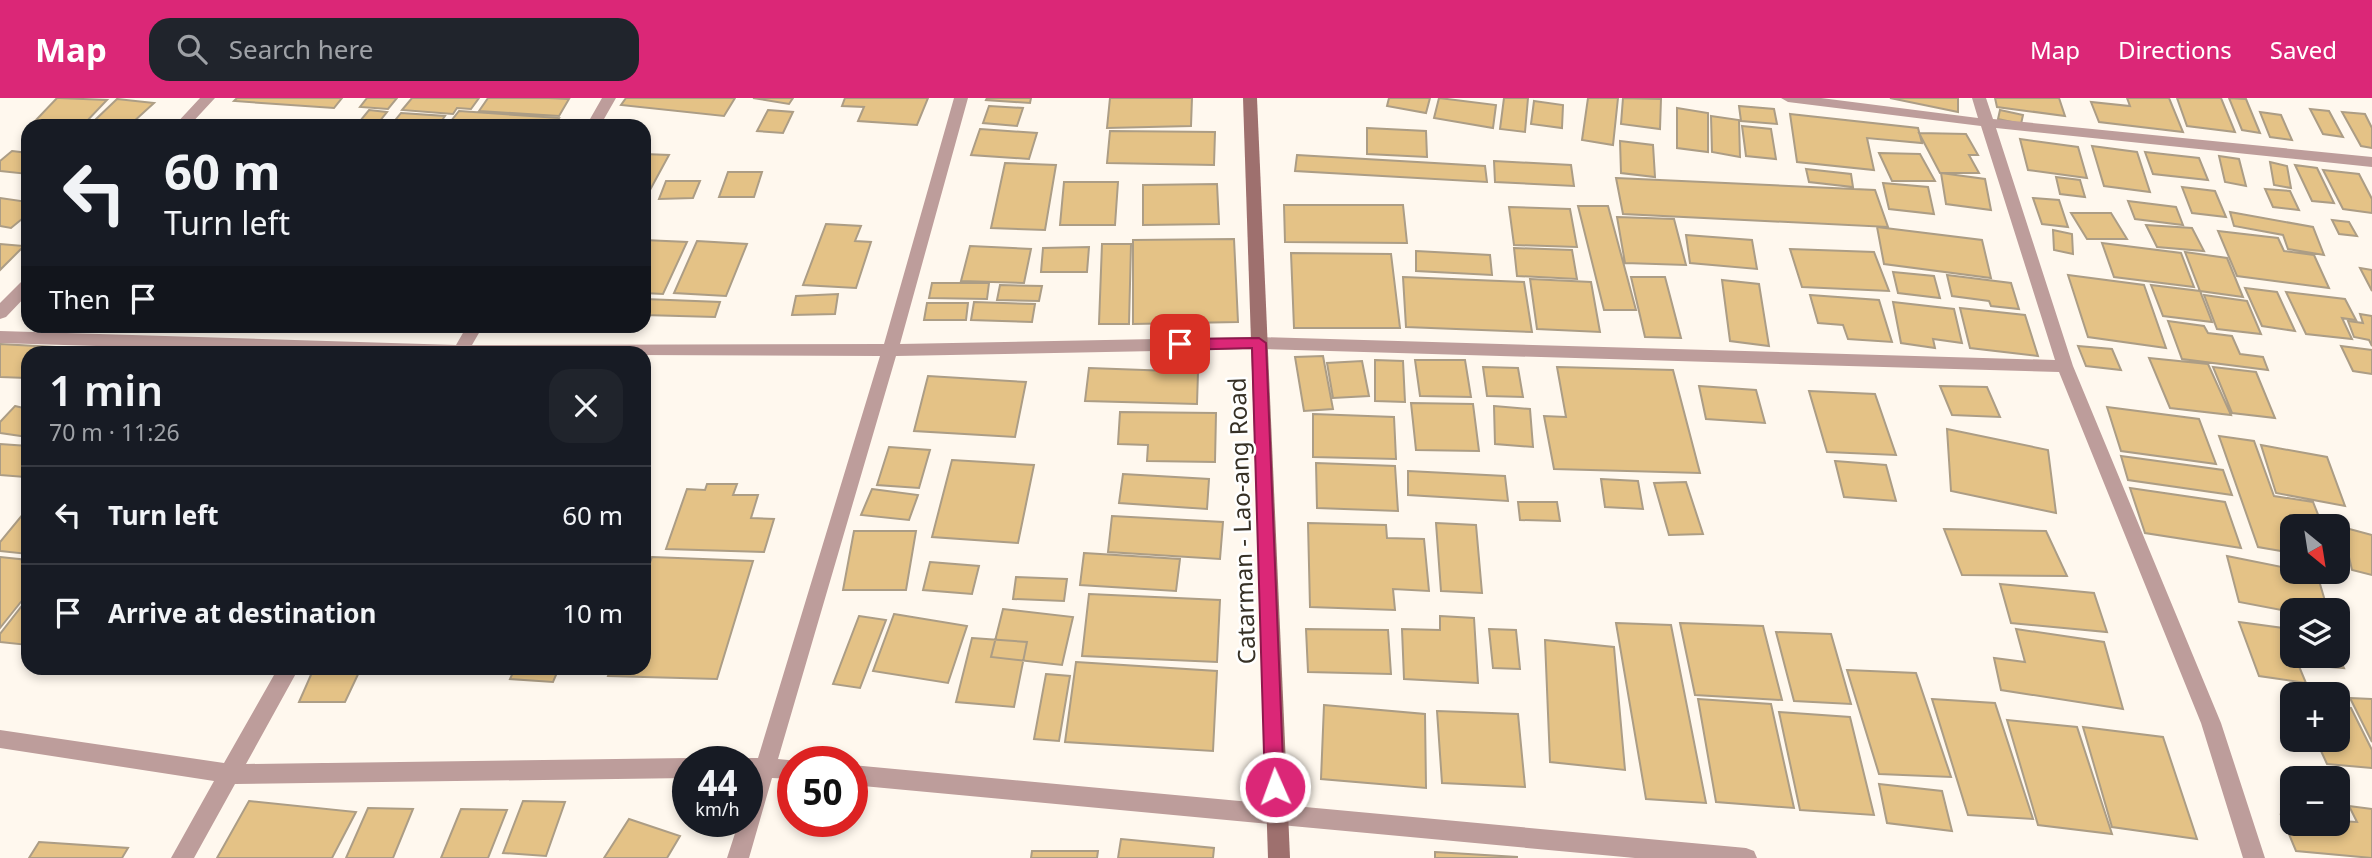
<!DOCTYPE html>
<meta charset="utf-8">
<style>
:root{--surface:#171b24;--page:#20242c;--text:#f1f3f6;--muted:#9ea1a6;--line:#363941;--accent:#db2777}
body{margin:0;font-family:"Noto Sans",sans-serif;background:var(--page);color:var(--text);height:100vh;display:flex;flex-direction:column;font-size:26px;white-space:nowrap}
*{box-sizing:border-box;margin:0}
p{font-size:23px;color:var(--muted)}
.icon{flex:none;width:38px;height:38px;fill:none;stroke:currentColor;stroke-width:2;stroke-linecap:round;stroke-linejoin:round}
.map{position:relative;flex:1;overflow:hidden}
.drawer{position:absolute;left:21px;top:248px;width:630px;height:329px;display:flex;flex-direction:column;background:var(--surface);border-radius:21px;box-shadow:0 4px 10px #0003}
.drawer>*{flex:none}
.hud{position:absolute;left:21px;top:21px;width:630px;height:214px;border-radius:21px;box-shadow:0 4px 10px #0003;background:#171b24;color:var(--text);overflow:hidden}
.needle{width:46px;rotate:150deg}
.buttons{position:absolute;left:2280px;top:416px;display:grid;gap:14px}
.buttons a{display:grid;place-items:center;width:70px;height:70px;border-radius:14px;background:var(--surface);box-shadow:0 4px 10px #0003;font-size:35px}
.speed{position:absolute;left:672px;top:648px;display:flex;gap:14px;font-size:35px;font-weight:700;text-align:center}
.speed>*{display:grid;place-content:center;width:91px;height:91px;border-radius:50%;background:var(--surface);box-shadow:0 4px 10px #0003;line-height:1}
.speed small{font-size:18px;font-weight:400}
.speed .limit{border:10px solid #d22;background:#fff;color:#111}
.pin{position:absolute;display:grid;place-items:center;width:60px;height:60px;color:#fff;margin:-30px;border-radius:14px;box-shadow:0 4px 10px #0006}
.me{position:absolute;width:77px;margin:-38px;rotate:358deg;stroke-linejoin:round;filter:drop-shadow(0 0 5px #0008)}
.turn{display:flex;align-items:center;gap:24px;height:147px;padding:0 28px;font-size:32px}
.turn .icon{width:91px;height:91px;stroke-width:2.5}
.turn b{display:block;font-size:49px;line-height:60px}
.then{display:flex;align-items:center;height:66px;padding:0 28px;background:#0003;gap:14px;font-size:26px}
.round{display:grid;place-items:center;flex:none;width:74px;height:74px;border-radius:21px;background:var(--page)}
.overview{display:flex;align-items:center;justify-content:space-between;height:119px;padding:0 28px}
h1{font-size:42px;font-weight:600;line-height:52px}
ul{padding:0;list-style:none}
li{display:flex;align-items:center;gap:21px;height:98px;padding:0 28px;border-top:2px solid var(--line)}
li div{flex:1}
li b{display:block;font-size:26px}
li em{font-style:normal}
header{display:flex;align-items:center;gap:42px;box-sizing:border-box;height:98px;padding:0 35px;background:var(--accent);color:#fff}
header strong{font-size:33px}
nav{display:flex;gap:38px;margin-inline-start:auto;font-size:24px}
.search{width:490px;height:63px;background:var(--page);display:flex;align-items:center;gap:18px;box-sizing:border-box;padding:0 24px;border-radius:21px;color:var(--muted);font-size:26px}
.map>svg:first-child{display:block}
.building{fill:#e4c286;stroke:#ac9d85;stroke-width:2}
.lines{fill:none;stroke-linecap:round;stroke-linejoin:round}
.street{fill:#bd9d9b;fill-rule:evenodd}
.secondary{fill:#9e706e;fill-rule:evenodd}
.route{fill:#db2777;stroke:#8e194d;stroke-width:2}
.labels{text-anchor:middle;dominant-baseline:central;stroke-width:5;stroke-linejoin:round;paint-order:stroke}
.street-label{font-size:24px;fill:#363025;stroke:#fff}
</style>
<header>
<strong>Map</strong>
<div class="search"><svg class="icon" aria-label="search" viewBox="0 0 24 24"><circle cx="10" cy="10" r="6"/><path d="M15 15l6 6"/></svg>Search here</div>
<nav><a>Map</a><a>Directions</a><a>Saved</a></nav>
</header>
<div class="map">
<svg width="2372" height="760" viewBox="0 0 2372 760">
<rect width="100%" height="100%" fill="#fff8ee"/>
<path class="building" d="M 57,0 L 59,0 L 107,2 L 85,25 L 35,23 Z
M 237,0 L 342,0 L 334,10 L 234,3 Z
M 367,0 L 397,0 L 388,11 L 360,9 Z
M 412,0 L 479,0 L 471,11 L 457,10 L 453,16 L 402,12 Z
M 488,0 L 549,0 L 569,1 L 559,18 L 479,13 Z
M 626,0 L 735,0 L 724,18 L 621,7 Z
M 753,0 L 793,0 L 789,6 Z
M 845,0 L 928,0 L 917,27 L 858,23 L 864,9 L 842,8 Z
M 987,0 L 1031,0 L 1030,5 L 986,2 Z
M 1110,0 L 1192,0 L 1191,28 L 1107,30 Z
M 1389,0 L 1430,0 L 1426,15 L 1387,8 Z
M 1439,0 L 1496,7 L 1493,30 L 1434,20 Z
M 1504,0 L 1528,0 L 1525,34 L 1500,31 Z
M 1588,0 L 1618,0 L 1613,47 L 1582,42 Z
M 1623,0 L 1661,1 L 1660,31 L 1621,26 Z
M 1890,0 L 1958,0 L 1958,14 Z
M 1995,0 L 2059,0 L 2065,18 L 1997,9 Z
M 2127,0 L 2169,0 L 2183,34 L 2099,24 L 2091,4 L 2130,8 Z
M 2177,0 L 2221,0 L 2235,34 L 2187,28 Z
M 2229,0 L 2246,1 L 2260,35 L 2242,32 Z
M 117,1 L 154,5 L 131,26 L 94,23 Z
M 1534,3 L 1563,7 L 1562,30 L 1531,26 Z
M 989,8 L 1023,10 L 1017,28 L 983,25 Z
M 1739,8 L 1774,11 L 1777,26 L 1741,23 Z
M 1677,10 L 1708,15 L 1708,54 L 1677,50 Z
M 2310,11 L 2329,13 L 2343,39 L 2323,36 Z
M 369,12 L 387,14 L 379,24 L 360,23 Z
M 768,12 L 793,14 L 783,35 L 757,33 Z
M 2000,12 L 2023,17 L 2021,26 L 1998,21 Z
M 459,13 L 559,20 L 553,28 L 447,28 Z
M 2260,14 L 2281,17 L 2292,42 L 2270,39 Z
M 2342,14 L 2365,16 L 2372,30 L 2372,50 L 2361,48 Z
M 401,15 L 445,18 L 438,28 L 393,25 Z
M 1790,16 L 1918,30 L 1922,45 L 1867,40 L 1874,72 L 1797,64 Z
M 1711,18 L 1739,22 L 1740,59 L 1712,54 Z
M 1742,28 L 1771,31 L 1776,61 L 1746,58 Z
M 1367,30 L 1426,33 L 1427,59 L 1367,56 Z
M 980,31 L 1037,35 L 1029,61 L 971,57 Z
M 1110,33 L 1215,34 L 1214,67 L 1107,65 Z
M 1919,35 L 1966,36 L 1978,57 L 1969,57 L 1979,75 L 1940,75 Z
M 2020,41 L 2078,49 L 2087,80 L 2028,72 Z
M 1620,43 L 1653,47 L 1655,79 L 1621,75 Z
M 2092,48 L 2137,54 L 2150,94 L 2104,88 Z
M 12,53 L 28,55 L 28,76 L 0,73 L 0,63 Z
M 2145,54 L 2199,60 L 2208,82 L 2153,76 Z
M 1879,55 L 1920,56 L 1935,83 L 1892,83 Z
M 644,56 L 669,57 L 644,103 Z
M 1297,57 L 1485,68 L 1487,84 L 1295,73 Z
M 2219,58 L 2239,61 L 2246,88 L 2225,84 Z
M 1494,63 L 1571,67 L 1574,88 L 1495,84 Z
M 2270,64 L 2287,68 L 2291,90 L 2274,87 Z
M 1005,65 L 1056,67 L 1045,132 L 991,130 Z
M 2295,67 L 2317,70 L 2334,105 L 2312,103 Z
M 1806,71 L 1851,76 L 1853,89 L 1809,84 Z
M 2323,72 L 2359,76 L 2372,101 L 2372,115 L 2343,111 Z
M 728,74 L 762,74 L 754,99 L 719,99 Z
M 1941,75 L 1985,81 L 1991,112 L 1946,106 Z
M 2056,79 L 2080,82 L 2085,99 L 2060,96 Z
M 1616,80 L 1875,92 L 1888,129 L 1623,116 Z
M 666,83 L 700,83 L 693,100 L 659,101 Z
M 1064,84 L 1118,84 L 1115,127 L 1060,127 Z
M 1883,85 L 1928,89 L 1934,116 L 1889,111 Z
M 1217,86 L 1219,126 L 1143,127 L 1143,87 Z
M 2182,89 L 2215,93 L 2226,119 L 2192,115 Z
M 2265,91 L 2290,93 L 2299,112 L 2273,109 Z
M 0,100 L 28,104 L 28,116 L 11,130 L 0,128 Z
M 2033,100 L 2059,102 L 2068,129 L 2042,126 Z
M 2128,103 L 2176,109 L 2183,127 L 2135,121 Z
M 1284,107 L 1403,107 L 1407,145 L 1285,144 Z
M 1578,108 L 1608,108 L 1636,212 L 1604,212 Z
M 1509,109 L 1570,111 L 1577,149 L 1514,147 Z
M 2230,114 L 2313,129 L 2324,157 L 2288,151 L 2283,137 L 2234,128 Z
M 2071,115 L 2111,115 L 2127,141 L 2087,141 Z
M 1617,119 L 1674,121 L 1686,167 L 1625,165 Z
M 2332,122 L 2349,124 L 2357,138 L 2339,136 Z
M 826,126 L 861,128 L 855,143 L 871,144 L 856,190 L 803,187 Z
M 2146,127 L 2192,130 L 2204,153 L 2157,149 Z
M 1877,129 L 1982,142 L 1991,180 L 1884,166 Z
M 2053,132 L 2072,136 L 2073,156 L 2054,152 Z
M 2218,133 L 2278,140 L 2284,153 L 2314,157 L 2329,190 L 2237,178 Z
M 1686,137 L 1752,142 L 1757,171 L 1690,165 Z
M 1234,141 L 1238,224 L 1133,226 L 1133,142 Z
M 644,142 L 687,144 L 663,196 L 644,195 Z
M 697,143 L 747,146 L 726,198 L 674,195 Z
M 2102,145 L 2181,155 L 2194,189 L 2114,179 Z
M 0,146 L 24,148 L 0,172 Z
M 1102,146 L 1131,146 L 1129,226 L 1099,226 Z
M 970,148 L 1031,151 L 1024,185 L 961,183 Z
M 1089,149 L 1087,174 L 1041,174 L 1043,150 Z
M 1514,150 L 1572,152 L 1577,181 L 1517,178 Z
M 1790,151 L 1874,154 L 1889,193 L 1802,189 Z
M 1416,153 L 1490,157 L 1492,177 L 1416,173 Z
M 2185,154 L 2227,160 L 2243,199 L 2200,193 Z
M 1291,155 L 1391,156 L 1400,230 L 1294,230 Z
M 2360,170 L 2372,172 L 2372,193 Z
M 1893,174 L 1934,178 L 1940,200 L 1898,195 Z
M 1947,177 L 2011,185 L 2019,211 L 1991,208 L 1989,203 L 1952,198 Z
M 2068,177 L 2144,187 L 2166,250 L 2088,239 Z
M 1403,179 L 1524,184 L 1532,234 L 1406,229 Z
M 1631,179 L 1665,179 L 1681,240 L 1645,239 Z
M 1530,181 L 1591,184 L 1600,234 L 1537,231 Z
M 1722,182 L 1759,186 L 1769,248 L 1730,243 Z
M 932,185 L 989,185 L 987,201 L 929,200 Z
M 1000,187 L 1042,188 L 1039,203 L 997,202 Z
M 2151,187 L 2200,193 L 2212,224 L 2163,218 Z
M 2245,190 L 2277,194 L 2295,233 L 2262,228 Z
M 2286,194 L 2345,201 L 2356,222 L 2342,220 L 2352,241 L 2306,236 Z
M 838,196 L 835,216 L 792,217 L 796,198 Z
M 1810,197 L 1879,202 L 1892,244 L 1848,241 L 1843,227 L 1818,225 Z
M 2204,197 L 2247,203 L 2261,236 L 2217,231 Z
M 644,201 L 720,204 L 715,219 L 644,217 Z
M 974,204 L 1035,206 L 1032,224 L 971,222 Z
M 1893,204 L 1954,211 L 1962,245 L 1933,241 L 1935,250 L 1901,245 Z
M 927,205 L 968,205 L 966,222 L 924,222 Z
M 1960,210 L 2025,217 L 2038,258 L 1970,250 Z
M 2360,216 L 2372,218 L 2372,248 L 2369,242 L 2354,239 L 2348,223 L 2363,225 Z
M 2168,223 L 2204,228 L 2208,235 L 2232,238 L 2240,256 L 2263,259 L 2268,272 L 2182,261 Z
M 0,246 L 54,249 L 48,256 L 28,256 L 27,280 L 0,279 Z
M 2078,248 L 2112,251 L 2121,272 L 2086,268 Z
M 2341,248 L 2372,252 L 2372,276 L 2353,273 Z
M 1323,258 L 1333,311 L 1304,313 L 1295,259 Z
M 2149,260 L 2208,266 L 2231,317 L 2170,310 Z
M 1375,262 L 1403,263 L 1405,304 L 1375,303 Z
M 1415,262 L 1465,262 L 1471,299 L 1420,298 Z
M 1362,263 L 1369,298 L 1333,300 L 1327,265 Z
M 1483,269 L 1518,270 L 1523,299 L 1487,298 Z
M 1557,269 L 1673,272 L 1700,375 L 1554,371 L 1544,318 L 1566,319 Z
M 2213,269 L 2256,274 L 2275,320 L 2232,315 Z
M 1089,270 L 1198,274 L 1197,306 L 1085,303 Z
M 928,278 L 1026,284 L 1015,339 L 914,333 Z
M 1699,288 L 1756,292 L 1765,325 L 1706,321 Z
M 1940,288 L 1987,289 L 2000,319 L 1952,317 Z
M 1809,293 L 1875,296 L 1896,357 L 1827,354 Z
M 1411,305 L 1473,306 L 1479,353 L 1416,352 Z
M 15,308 L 28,311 L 28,339 L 0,335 L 0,324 Z
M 1494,308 L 1530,311 L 1533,349 L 1495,346 Z
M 2107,309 L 2199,321 L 2216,366 L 2121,353 Z
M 1120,314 L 1216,315 L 1215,364 L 1147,363 L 1148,347 L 1118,346 Z
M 1313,316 L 1394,319 L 1396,361 L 1313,359 Z
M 1947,331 L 2048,352 L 2056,415 L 1951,393 Z
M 2219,338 L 2254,343 L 2274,398 L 2313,404 L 2323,429 L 2292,429 L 2292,455 L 2258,449 Z
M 0,346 L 28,348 L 28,375 L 25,379 L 0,377 Z
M 2261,347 L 2327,359 L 2345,408 L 2276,395 Z
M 889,349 L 930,352 L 919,390 L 877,387 Z
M 2121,358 L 2223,372 L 2232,397 L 2128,382 Z
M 952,362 L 1034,367 L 1018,445 L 932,439 Z
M 1835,363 L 1886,367 L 1896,403 L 1844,399 Z
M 1316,365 L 1395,368 L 1398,413 L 1317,410 Z
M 1408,373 L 1505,378 L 1508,403 L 1408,397 Z
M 1123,376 L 1209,381 L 1207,411 L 1119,405 Z
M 1601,381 L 1638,383 L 1643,411 L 1605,409 Z
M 1686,384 L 1703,436 L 1669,437 L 1654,385 Z
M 707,386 L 737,386 L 733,397 L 758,397 L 751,420 L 774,421 L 764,454 L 666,451 L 687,391 L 705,392 Z
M 2130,390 L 2225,404 L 2241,450 L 2145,435 Z
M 872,391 L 918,397 L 909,422 L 861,417 Z
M 1518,404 L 1557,404 L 1560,423 L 1520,422 Z
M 28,410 L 28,456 L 0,453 L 0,444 Z
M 1112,418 L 1223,424 L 1220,461 L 1108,454 Z
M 1308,425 L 1386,427 L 1387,440 L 1424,441 L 1429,493 L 1393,491 L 1395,512 L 1310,509 Z
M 1436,425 L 1476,427 L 1482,495 L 1441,493 Z
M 2342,429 L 2372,437 L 2372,477 L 2352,472 Z
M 1944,431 L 2046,433 L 2067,478 L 1962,477 Z
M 854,433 L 916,433 L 906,492 L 843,492 Z
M 1084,455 L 1180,461 L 1176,493 L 1080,487 Z
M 2227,458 L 2292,471 L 2292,474 L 2317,476 L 2328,513 L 2292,514 L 2239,504 Z
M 0,459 L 28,462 L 28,495 L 0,530 Z
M 652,459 L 753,463 L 717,581 L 608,578 L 611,570 L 644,570 L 644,481 Z
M 930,464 L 979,468 L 972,496 L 923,492 Z
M 1016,479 L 1067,481 L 1064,503 L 1013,501 Z
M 2000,486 L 2094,495 L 2107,534 L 2011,525 Z
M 1089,496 L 1220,502 L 1217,564 L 1082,558 Z
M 28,500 L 28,547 L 0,544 L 0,536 Z
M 1003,511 L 1073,519 L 1062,567 L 991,559 Z
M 894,516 L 967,528 L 948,585 L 873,573 Z
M 859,518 L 886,522 L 860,590 L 833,586 Z
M 1440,518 L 1474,520 L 1478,585 L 1404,581 L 1402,531 L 1440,532 Z
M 2239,524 L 2283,530 L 2306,585 L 2259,578 Z
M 1616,525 L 1671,527 L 1706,705 L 1646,701 Z
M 1680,525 L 1763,528 L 1782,602 L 1695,597 Z
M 1306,531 L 1388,532 L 1391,576 L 1308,574 Z
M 1489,531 L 1516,532 L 1520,571 L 1493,570 Z
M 2016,531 L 2104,544 L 2123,611 L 2001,592 L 1994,560 L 2025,564 Z
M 1776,534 L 1831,536 L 1851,606 L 1794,603 Z
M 972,540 L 1027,544 L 1014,609 L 956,604 Z
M 1545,542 L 1614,549 L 1625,672 L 1550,664 Z
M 2338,557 L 2344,570 L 2305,567 L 2301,558 Z
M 1076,564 L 1217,573 L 1213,653 L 1065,644 Z
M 314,570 L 361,570 L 345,604 L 299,604 Z
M 515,570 L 559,570 L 553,584 L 510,581 Z
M 1847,572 L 1916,575 L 1951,679 L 1879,676 Z
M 1046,576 L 1070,578 L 1059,643 L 1034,641 Z
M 2350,600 L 2372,601 L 2372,644 Z
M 1698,601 L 1771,606 L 1794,710 L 1716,704 Z
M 1932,601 L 1995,605 L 2033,721 L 1968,717 Z
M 1324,607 L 1425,616 L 1426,690 L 1321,681 Z
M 2338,609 L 2351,610 L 2372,652 L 2372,670 L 2327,666 L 2316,642 L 2338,642 Z
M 1437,613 L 1518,616 L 1525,689 L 1442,685 Z
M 1779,614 L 1850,619 L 1874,717 L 1800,712 Z
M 2007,622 L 2077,629 L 2112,736 L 2038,727 Z
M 2083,629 L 2163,639 L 2197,741 L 2112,729 Z
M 1879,686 L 1942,693 L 1952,733 L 1887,725 Z
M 249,703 L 356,714 L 332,760 L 217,760 Z
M 523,703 L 565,704 L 546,758 L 503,755 Z
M 2349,708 L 2372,711 L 2372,760 L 2296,753 L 2281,717 L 2292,718 L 2292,726 L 2338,726 L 2338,723 L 2357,724 Z
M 368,710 L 413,711 L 393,760 L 346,760 Z
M 461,711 L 507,712 L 488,760 L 441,760 Z
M 629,721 L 680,738 L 667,760 L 604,760 Z
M 1121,741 L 1214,750 L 1213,760 L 1118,760 Z
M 39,744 L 128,750 L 122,760 L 29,760 Z
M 1032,753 L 1098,753 L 1097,760 L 1031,760 Z
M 1435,754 L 1517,759 L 1517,760 L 1435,760 Z"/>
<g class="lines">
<path class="street" d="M 200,0 L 215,0 L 189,28 L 174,28 Z
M 602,0 L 616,0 L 600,28 L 586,28 Z
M 954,0 L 968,0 L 900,246 L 1259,239 L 2055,262 L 1981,28 L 1788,4 L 1781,0 L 1821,0 L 1978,20 L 1972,0 L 1986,0 L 1993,21 L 2372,59 L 2372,69 L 1996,30 L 2073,268 L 2221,625 L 2265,760 L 2243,760 L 2201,625 L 2059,274 L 1259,251 L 896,258 L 778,661 L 798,663 L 793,663 L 793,681 L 772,680 L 749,760 L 727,760 L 739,723 L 747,723 L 747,694 L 752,679 L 747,679 L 747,663 L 739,663 L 747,660 L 758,660 L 880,258 L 350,256 L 0,245 L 0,233 L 456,247 L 467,228 L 483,228 L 472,247 L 884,246 Z
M 28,181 L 28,196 L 6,219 L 0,221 L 0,205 L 23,182 Z
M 278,570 L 299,570 L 246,666 L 688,660 L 695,663 L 688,663 L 688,680 L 235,686 L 194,760 L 171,760 L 214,683 L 0,650 L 0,632 L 224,665 Z
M 852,667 L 1746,750 L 1754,753 L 1757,760 L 1635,760 L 852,687 Z"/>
<path class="secondary" d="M 1243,0 L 1257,0 L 1290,760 L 1268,760 Z"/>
</g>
<path class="route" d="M 1259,240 L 1266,245 L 1284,689 L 1282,695 L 1275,697 L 1268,695 L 1265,689 L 1252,250 L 1180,252 L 1173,246 L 1180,241 Z"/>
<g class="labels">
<g class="street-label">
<text transform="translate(1241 423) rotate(-92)">Catarman - Lao-ang Road</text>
</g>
</g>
</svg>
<div class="buttons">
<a><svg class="needle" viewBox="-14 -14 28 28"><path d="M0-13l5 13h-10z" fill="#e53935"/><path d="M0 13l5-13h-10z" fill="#9ea1a6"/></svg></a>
<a><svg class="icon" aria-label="layers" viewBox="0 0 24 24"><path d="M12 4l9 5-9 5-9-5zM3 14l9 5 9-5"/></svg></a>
<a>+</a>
<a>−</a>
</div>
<div class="speed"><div>44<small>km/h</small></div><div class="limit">50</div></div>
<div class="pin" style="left:1180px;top:246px;background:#d93025"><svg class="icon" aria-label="arrive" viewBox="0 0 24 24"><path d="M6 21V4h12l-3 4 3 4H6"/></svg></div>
<svg class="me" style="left:1275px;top:689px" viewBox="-20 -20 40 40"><circle r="17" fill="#db2777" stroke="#fff" stroke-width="3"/><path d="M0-11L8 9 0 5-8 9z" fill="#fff"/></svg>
<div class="hud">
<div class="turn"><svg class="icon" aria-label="left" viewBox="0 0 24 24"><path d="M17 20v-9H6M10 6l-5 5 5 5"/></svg><div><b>60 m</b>Turn left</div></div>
<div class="then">Then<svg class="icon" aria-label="arrive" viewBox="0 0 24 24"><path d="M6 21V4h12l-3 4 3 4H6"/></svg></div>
</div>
<section class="drawer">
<div class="overview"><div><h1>1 min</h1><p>70 m · 11:26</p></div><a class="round"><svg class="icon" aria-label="close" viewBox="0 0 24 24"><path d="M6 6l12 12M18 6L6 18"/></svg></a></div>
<ul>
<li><svg class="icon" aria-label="left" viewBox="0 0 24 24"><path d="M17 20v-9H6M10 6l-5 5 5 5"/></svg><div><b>Turn left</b></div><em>60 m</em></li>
<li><svg class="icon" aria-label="arrive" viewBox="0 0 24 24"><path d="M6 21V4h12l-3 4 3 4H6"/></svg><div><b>Arrive at destination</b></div><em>10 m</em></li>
</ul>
</section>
</div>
